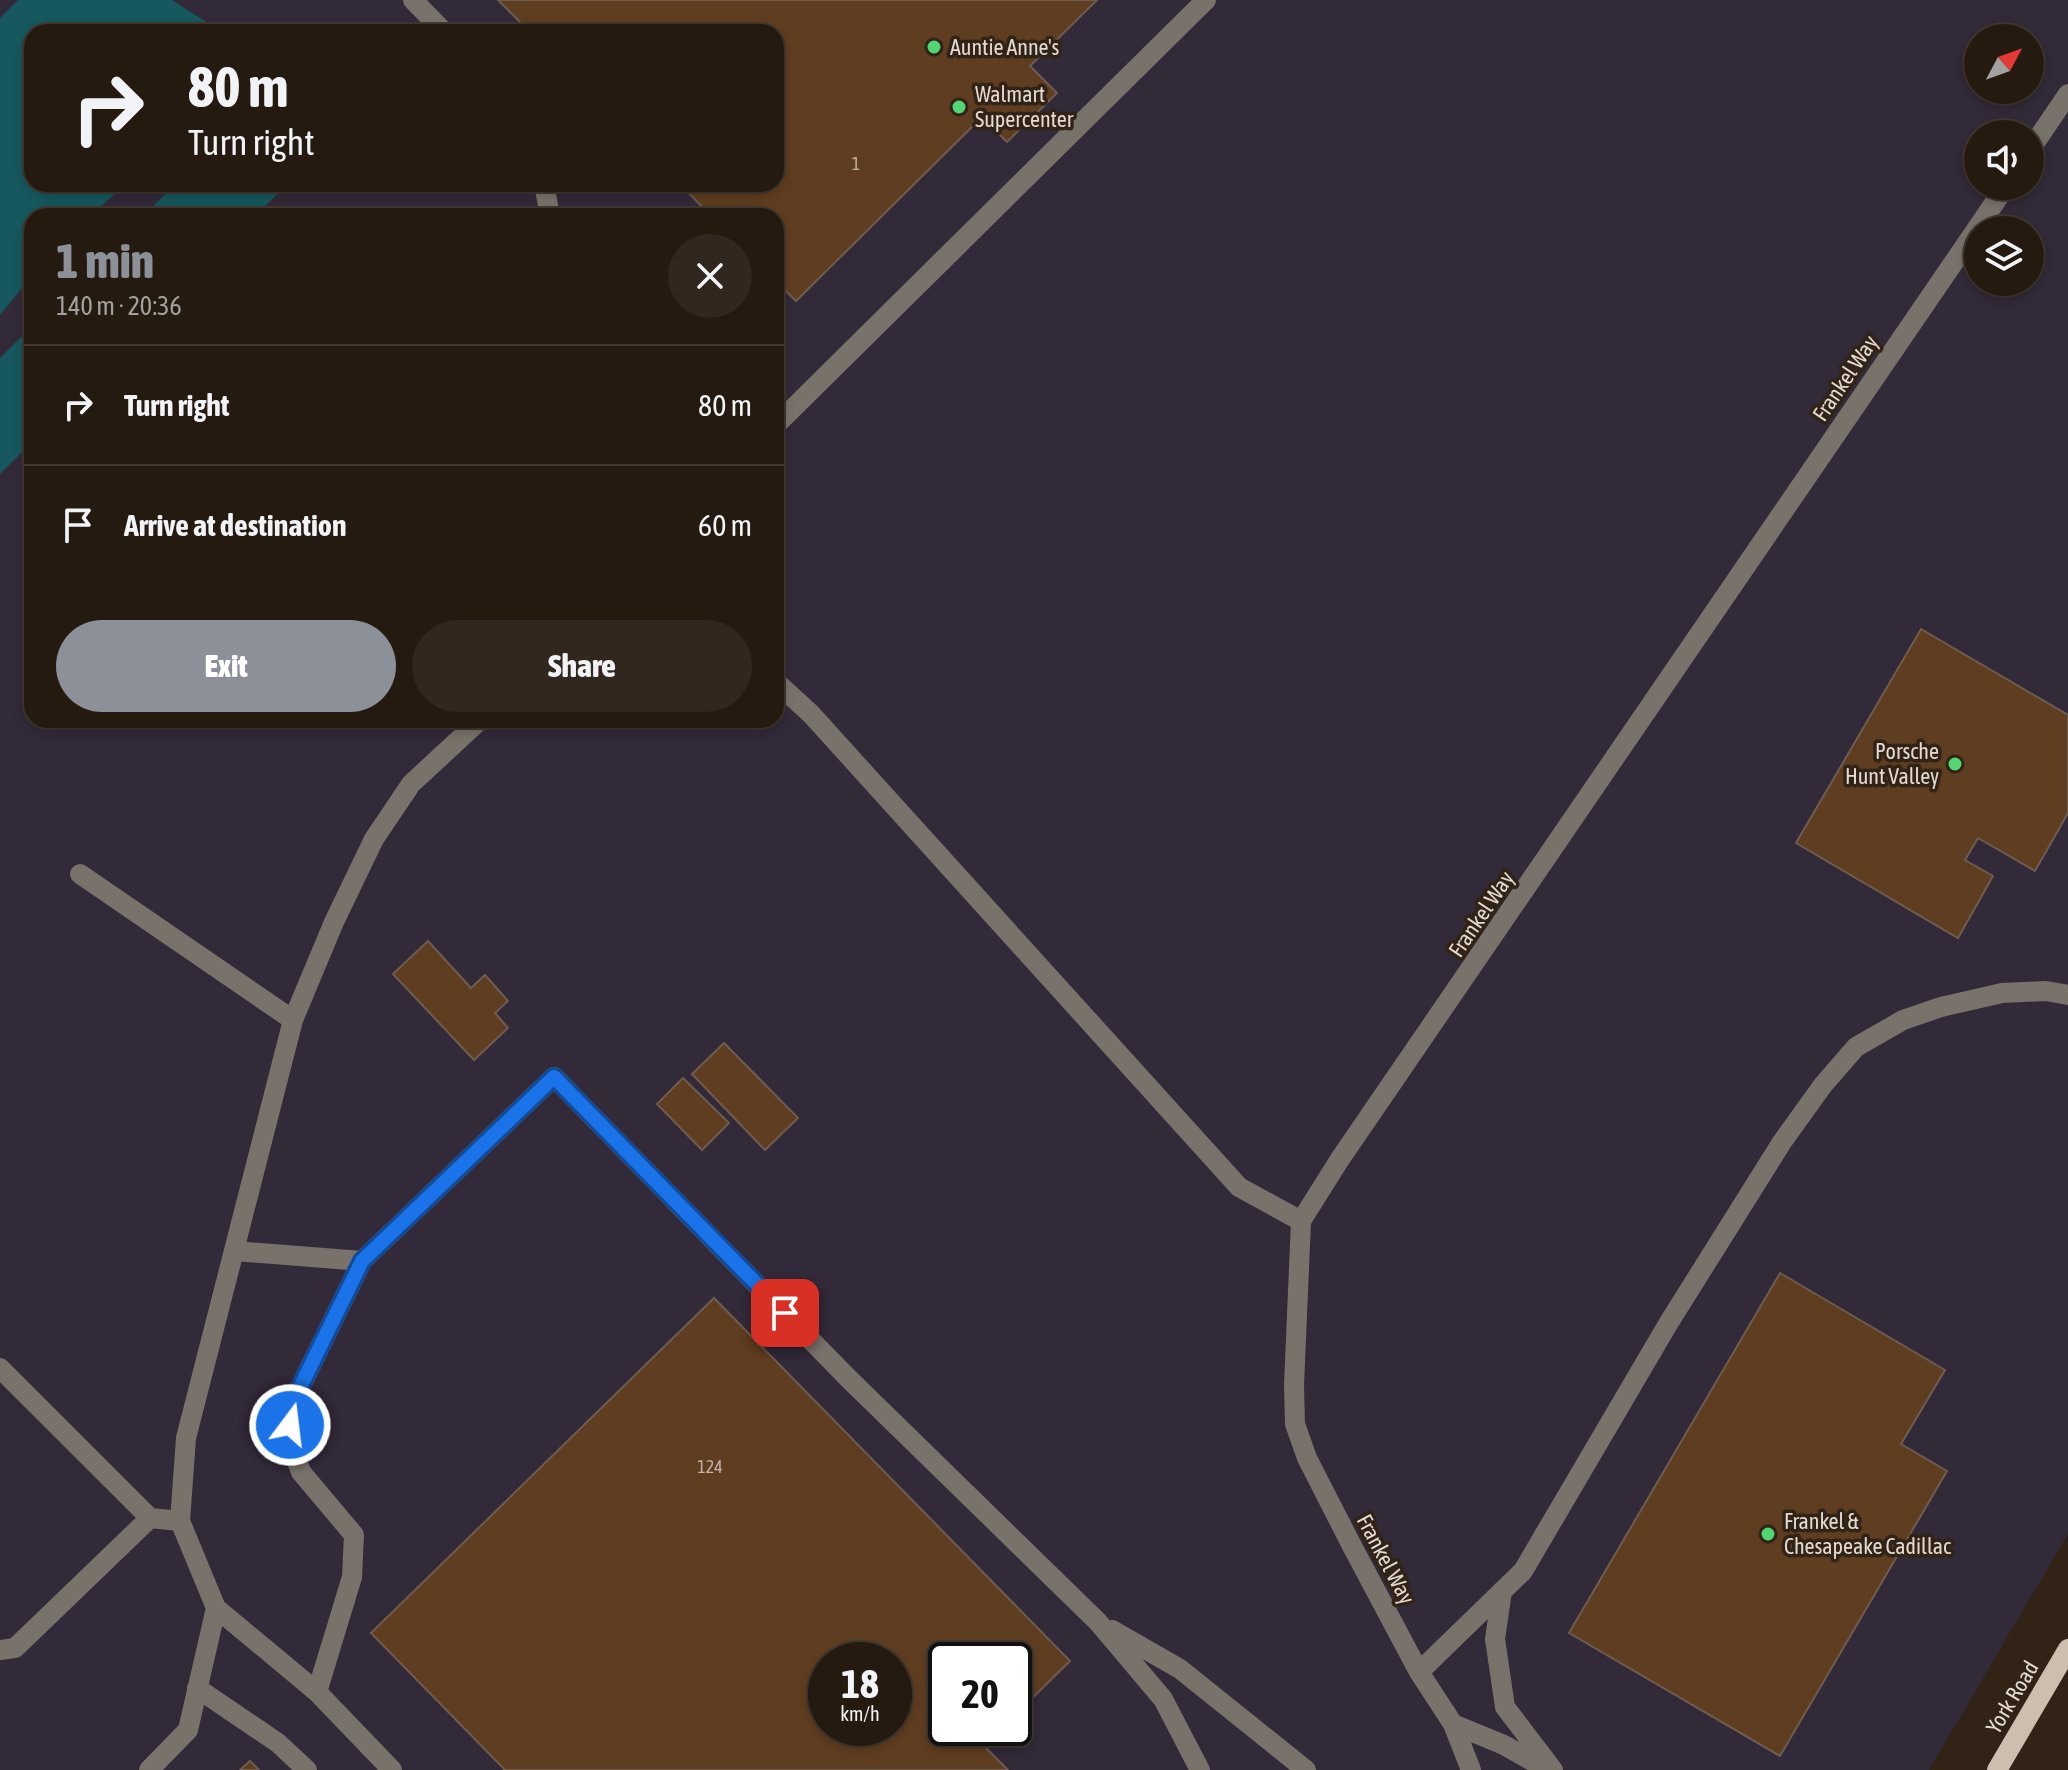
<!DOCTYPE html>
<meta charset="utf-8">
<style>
:root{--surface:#251a10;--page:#31271e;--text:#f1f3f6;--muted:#a3a19f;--line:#423830;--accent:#8c9099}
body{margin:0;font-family:"Asap Condensed",sans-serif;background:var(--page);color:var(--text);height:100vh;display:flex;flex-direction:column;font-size:30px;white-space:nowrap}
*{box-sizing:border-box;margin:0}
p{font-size:26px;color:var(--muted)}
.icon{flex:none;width:44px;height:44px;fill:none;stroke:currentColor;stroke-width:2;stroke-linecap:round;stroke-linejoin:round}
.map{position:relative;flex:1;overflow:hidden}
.drawer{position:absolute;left:24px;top:208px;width:760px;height:520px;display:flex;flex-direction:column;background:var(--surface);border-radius:24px;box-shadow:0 4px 12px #0003,0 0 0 2px var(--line)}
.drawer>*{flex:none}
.top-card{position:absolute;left:24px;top:24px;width:760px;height:168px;border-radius:24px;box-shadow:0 4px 12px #0003,0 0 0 2px var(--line);background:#251a10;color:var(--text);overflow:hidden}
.needle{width:52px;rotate:49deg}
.controls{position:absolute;left:1964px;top:24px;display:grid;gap:16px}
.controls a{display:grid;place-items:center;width:80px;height:80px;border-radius:50%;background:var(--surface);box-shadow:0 4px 12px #0003,0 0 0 2px var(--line);font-size:40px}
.speed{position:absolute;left:808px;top:1642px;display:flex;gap:16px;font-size:40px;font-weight:700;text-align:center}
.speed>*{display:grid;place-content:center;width:104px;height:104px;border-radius:50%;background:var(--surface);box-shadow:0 4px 12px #0003,0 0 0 2px var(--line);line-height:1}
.speed small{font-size:20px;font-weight:400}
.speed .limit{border:4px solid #111;border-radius:12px;background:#fff;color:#111}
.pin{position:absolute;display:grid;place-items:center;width:68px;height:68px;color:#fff;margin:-34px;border-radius:16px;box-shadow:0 4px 12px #0006}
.me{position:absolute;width:88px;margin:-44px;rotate:15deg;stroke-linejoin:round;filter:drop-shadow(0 0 6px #0008)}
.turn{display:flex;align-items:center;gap:28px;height:168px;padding:0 32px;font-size:36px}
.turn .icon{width:104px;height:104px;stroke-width:2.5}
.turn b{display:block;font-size:56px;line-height:68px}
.round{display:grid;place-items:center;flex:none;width:84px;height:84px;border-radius:42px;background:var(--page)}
.headline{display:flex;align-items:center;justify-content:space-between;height:136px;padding:0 32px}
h1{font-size:48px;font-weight:800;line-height:60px;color:var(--accent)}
.cta{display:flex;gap:16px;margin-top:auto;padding:16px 32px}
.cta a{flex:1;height:92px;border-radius:48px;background:var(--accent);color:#fff;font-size:32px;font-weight:800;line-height:92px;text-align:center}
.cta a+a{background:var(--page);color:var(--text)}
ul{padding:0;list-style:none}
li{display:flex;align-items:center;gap:24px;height:120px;padding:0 32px;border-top:2px solid var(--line)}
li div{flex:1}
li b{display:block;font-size:30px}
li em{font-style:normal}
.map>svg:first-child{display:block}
.commercial{fill:#322939;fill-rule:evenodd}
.water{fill:#16585d}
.building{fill:#5f3d20;stroke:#6e5d4f;stroke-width:2;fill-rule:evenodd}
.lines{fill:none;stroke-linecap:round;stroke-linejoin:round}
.minor{stroke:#79726b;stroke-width:20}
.major{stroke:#cebeb0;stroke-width:20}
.route-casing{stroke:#114b97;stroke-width:20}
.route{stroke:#1a73e8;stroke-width:14}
.poi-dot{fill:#51d673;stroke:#312316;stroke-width:3}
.labels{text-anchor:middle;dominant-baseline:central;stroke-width:7;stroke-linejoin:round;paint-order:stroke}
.number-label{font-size:18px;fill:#c3b3a6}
.poi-label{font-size:22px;fill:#e4dad2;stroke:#312316;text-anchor:start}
.street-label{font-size:22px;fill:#e4dad2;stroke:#312316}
</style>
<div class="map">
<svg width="2068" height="1770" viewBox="0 0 2068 1770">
<rect width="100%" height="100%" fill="#312316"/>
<path class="commercial" d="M 0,0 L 2068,0 L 2068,1534 L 1929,1770 L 0,1770 ZM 32,32 L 776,32 L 776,184 L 32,184 ZM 1978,38 L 2030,38 L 2030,90 L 1978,90 ZM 1978,134 L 2030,134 L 2030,186 L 1978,186 ZM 32,216 L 776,216 L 776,720 L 32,720 ZM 1978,230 L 2030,230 L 2030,282 L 1978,282 ZM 826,1660 L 894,1660 L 894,1728 L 826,1728 ZM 946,1660 L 1014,1660 L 1014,1728 L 946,1728 Z"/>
<path class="water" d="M 18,0 L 172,0 L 222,32 L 32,32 L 32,184 L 125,184 L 91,216 L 32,216 L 32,276 L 0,315 L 0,18 Z
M 176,184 L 287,184 L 255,216 L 143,216 Z
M 32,326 L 32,442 L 0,474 L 0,358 Z"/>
<path class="building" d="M 498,0 L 1097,0 L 1030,66 L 1057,93 L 1007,142 L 982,117 L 796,301 L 776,281 L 776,216 L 711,216 L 680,184 L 776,184 L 776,32 L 530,32 Z
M 1921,629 L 2068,715 L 2068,813 L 2035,871 L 1978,838 L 1965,860 L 1993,876 L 1958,938 L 1796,843 Z
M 428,941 L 471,988 L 485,975 L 508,1001 L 495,1013 L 508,1028 L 474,1060 L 393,974 Z
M 724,1043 L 798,1118 L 765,1150 L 692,1074 Z
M 683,1078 L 729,1123 L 702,1150 L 657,1104 Z
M 1780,1273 L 1945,1370 L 1901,1444 L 1947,1471 L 1780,1756 L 1569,1633 Z
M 714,1298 L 1070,1661 L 1014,1716 L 1014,1660 L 946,1660 L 946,1728 L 1002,1728 L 984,1746 L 1008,1770 L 505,1770 L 371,1633 ZM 826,1660 L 894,1660 L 894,1728 L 826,1728 Z
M 250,1761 L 259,1770 L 240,1770 Z"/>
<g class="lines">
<path class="minor" d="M 413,0 L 444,32
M 2030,150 L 2068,94
M 544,184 L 550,216
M 776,425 L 1206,0
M 776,682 L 811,714 L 1239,1187 L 1301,1221
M 80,874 L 293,1020 L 186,1438 L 180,1521 L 216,1608 L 317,1692 L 392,1770
M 293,1020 L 334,922 L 374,839 L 411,784 L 480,720
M 234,1251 L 362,1261 L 554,1077 L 848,1378 L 1098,1622 L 1163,1699 L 1200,1770
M 0,1368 L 150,1518 L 180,1521
M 1502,1591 L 1495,1639 L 1505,1707 L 1553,1770
M 1112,1630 L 1180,1669 L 1306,1770
M 0,1650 L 15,1648 L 150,1518
M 1419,1672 L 1523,1571 L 1668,1324 L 1782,1142 L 1823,1085 L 1856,1047 L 1903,1020 L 1941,1007 L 2002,993 L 2046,991 L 2068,995
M 197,1688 L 278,1743 L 307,1770
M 317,1692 L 352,1577 L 354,1535 L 301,1472 L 290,1442 L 290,1408 L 362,1261
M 1453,1724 L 1504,1745 L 1548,1770
M 149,1770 L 188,1730 L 216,1608
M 1471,1770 L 1453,1724 L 1419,1672 L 1352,1546 L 1307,1458 L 1295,1424 L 1294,1385 L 1301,1221 L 1340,1159 L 2006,186"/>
<path class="major" d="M 1997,1770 L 2068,1649"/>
</g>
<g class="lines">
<defs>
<path id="route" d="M 290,1425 L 290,1408 L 362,1261 L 554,1077 L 785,1313"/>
</defs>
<use href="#route" class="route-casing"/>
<use href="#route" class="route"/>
</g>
<g class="poi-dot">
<circle cx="934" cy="47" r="8"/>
<circle cx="959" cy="107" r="8"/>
<circle cx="1955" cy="764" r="8"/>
<circle cx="1768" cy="1534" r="8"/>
</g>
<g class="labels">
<g class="number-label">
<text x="856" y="163">1</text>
<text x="710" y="1466">124</text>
</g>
<g class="poi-label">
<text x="950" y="47">Auntie Anne's</text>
<text x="975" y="94">Walmart<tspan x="975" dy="25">Supercenter</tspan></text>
<text x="1939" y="751" text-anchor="end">Porsche<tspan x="1939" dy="25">Hunt Valley</tspan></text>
<text x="1784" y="1521">Frankel &amp;<tspan x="1784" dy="25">Chesapeake Cadillac</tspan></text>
</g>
<g class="street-label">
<text transform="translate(1845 378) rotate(-56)">Frankel Way</text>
<text transform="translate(1481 914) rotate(-56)">Frankel Way</text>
<text transform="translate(1386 1559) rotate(62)">Frankel Way</text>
<text transform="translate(2012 1697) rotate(-59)">York Road</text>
</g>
</g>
</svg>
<div class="controls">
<a><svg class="needle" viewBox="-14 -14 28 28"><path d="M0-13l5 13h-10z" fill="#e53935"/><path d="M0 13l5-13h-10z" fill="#a3a19f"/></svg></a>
<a><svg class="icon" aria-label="sound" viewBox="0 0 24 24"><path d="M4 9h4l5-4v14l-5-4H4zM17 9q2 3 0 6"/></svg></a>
<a><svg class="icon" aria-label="layers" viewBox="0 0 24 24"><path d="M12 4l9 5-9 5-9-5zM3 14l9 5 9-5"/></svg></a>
</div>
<div class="speed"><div>18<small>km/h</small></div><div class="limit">20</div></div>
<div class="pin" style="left:785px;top:1313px;background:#d93025"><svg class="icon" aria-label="arrive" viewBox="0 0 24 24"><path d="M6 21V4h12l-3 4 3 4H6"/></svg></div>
<svg class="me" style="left:290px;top:1425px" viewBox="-20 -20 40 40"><circle r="17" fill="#1a73e8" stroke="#fff" stroke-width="3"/><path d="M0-11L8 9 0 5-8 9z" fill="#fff"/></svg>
<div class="top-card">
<div class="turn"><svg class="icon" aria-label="right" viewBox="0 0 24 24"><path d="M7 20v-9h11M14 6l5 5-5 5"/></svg><div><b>80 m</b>Turn right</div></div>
</div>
<section class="drawer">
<div class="headline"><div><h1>1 min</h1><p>140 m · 20:36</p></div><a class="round"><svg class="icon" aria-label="close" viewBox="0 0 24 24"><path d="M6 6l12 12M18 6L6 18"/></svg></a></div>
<ul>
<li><svg class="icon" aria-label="right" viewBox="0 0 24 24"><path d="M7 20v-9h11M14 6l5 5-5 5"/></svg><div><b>Turn right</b></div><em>80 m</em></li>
<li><svg class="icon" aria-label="arrive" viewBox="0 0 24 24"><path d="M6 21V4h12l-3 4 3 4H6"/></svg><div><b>Arrive at destination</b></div><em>60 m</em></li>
</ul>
<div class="cta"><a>Exit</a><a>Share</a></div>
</section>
</div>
